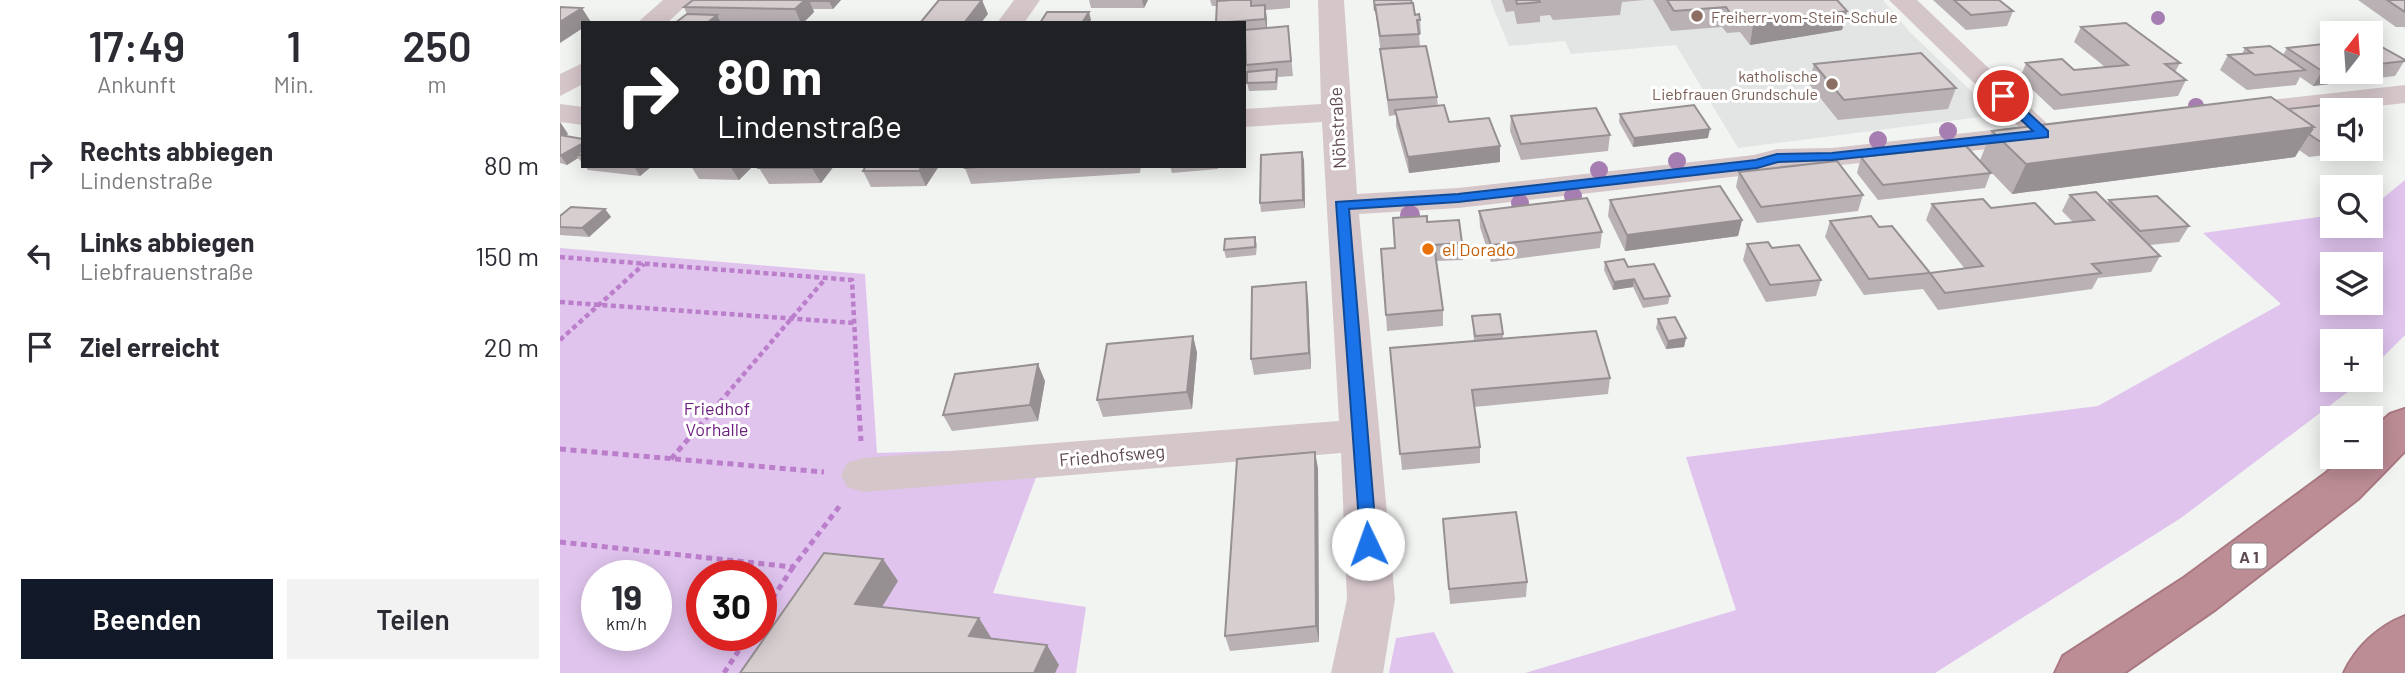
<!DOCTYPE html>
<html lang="de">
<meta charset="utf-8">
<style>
:root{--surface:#fff;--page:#f2f2f3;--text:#2b2b33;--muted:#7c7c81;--accent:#111827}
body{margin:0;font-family:Barlow,sans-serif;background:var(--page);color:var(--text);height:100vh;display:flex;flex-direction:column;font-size:26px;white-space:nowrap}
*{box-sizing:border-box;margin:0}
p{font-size:23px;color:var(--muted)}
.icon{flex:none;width:38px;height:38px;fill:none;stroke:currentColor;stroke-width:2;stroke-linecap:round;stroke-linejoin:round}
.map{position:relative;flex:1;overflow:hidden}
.sheet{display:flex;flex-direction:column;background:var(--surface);width:560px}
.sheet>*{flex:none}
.hud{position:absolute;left:21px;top:21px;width:665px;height:147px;border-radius:0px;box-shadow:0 4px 18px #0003;background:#202124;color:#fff;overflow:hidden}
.needle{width:46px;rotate:17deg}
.buttons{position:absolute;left:1760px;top:21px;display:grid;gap:14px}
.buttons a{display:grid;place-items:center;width:63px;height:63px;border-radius:0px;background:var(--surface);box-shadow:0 4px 18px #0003;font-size:35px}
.speed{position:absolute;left:21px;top:560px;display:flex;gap:14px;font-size:35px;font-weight:700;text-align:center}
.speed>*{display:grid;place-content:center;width:91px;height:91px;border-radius:50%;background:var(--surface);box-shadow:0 4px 18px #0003;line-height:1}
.speed small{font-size:18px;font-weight:400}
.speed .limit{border:10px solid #d22;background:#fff;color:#111}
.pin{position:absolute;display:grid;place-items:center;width:60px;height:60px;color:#fff;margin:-30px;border:4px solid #fff;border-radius:50%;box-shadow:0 2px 7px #0007}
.me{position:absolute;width:77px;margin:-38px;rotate:357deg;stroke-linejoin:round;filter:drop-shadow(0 0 5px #0008)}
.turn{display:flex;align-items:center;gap:24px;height:147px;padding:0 21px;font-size:32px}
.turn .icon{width:91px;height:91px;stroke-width:2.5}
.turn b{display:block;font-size:49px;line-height:60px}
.eta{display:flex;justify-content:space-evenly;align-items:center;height:119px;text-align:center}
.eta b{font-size:42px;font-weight:600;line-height:49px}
.cta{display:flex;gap:14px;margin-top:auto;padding:14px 21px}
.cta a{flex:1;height:80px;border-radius:0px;background:var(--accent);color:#fff;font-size:28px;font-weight:600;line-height:80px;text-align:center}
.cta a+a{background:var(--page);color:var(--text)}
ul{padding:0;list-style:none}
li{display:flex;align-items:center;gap:21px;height:91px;padding:0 21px}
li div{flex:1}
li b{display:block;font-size:26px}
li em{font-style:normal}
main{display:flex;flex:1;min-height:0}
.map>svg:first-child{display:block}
.education{fill:#e3e5e4}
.green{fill:#e0c4ee;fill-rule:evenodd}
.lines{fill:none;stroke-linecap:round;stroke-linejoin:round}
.highway-casing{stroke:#a97881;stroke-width:4}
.path-far1{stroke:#bb7eca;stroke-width:4.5;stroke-dasharray:5 3.5;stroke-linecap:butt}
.path{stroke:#bb7eca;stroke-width:5;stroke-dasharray:6 4.5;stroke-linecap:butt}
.minor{fill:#d5c6ca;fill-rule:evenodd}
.highway{fill:#bd8d96;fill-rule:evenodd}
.tree{fill:#a77eb2}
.wall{fill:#b9b1b3}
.shaded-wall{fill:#969092}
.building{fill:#d7ced0;stroke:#969092;stroke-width:2}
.route{fill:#1a73e8;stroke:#114b97;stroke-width:2}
.education-dot{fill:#8d6e63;stroke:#fff;stroke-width:2.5}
.food-dot{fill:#e8710a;stroke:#fff;stroke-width:2.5}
.labels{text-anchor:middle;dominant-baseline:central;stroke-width:6;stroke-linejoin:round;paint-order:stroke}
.far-education-label{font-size:16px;fill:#785e54;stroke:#fff;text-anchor:start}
.shield{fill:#fff;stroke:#8e8084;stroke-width:2}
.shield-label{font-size:16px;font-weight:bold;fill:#5e4a4f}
.street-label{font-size:18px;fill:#5e4a4f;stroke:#fff}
.food-label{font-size:18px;fill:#c56008;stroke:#fff;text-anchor:start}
.park-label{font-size:18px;fill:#6a1d7d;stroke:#fff}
</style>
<main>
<section class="sheet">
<div class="eta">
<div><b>17:49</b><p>Ankunft</p></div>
<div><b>1</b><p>Min.</p></div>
<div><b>250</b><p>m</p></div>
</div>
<ul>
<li><svg class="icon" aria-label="right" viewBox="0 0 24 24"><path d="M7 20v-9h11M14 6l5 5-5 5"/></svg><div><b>Rechts abbiegen</b><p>Lindenstraße</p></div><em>80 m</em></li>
<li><svg class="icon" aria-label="left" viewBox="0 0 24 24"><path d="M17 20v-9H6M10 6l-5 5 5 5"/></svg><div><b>Links abbiegen</b><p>Liebfrauenstraße</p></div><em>150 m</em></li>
<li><svg class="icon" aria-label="arrive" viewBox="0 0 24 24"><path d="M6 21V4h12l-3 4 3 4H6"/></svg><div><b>Ziel erreicht</b></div><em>20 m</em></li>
</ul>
<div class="cta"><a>Beenden</a><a>Teilen</a></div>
</section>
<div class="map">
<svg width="1845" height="673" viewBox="0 0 1845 673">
<rect width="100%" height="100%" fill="#f2f4f2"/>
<path class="education" d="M 930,0 L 1323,0 L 1350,32 L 1436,115 L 1178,148 L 1116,45 L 1011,54 L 1005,41 L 949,46 Z"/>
<path class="green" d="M 1845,180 L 1845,335 L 1811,369 L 1811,341 L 1773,341 L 1773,380 L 1800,380 L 1789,391 L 1621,518 L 1375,673 L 965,673 L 1176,610 L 1126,457 L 1538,406 L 1721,304 L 1643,233 L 1773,215 L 1773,226 L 1811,226 L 1811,208 ZM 1773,264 L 1811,264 L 1811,303 L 1773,303 Z
M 0,248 L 305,274 L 317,453 L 487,448 L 433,593 L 526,607 L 516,673 L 0,673 ZM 37,576 L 96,576 L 96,635 L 37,635 ZM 142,576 L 201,576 L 201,635 L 142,635 Z
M 874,632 L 894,673 L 829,673 L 836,638 Z"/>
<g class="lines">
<defs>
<path id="highway" d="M 1845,409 L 1845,451 L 1798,499 L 1656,609 L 1564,673 L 1495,673 L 1503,656 L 1622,579 L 1766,473 L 1784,457 L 1811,457 L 1811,431 L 1830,414 Z
M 1845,616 L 1845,673 L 1784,673 C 1796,647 1819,626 1845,616 Z"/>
</defs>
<use href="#highway" class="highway-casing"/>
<path class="path-far1" d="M 0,257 L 292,280 L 298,395
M 0,302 L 294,323
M 0,340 L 84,264
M 166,395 L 266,278"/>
<path class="path" d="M 298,394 L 301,441
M 0,449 L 264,472
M 111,459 L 167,394
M 0,542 L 233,567 L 282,503
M 201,616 L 233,567
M 164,673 L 189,635"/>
<path class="minor" d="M 103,0 L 132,0 L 107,23 L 77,23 Z
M 454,0 L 480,0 L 464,23 L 437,23 Z
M 758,0 L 784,0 L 797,194 L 898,188 L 1194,155 L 1217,149 L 1272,148 L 1459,127 L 1329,0 L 1357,0 L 1498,134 L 1494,141 L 1483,143 L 1272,166 L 1219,167 L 1197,174 L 898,208 L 799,214 L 835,599 L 823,673 L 771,673 L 787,599 L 781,453 L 303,492 L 287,487 L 281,475 L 287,463 L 303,458 L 779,421 L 762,122 L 684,127 L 684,109 L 761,104 Z
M 23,63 L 23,84 L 0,96 L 0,74 Z
M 1845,85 L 1845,103 L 1674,122 L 1663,119 L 1659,113 L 1663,107 L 1674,104 Z
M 0,104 L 23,107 L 23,125 L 0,122 Z"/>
<use href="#highway" class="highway"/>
</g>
<g class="tree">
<circle cx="1312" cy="18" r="7"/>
<circle cx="1598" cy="18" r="7"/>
<circle cx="1636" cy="106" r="8"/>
<circle cx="1388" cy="131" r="9"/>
<circle cx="1318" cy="140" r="9"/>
<circle cx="1117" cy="161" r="9"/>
<circle cx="1039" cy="170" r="9"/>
<circle cx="1013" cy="196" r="9"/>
<circle cx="960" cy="203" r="9"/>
<circle cx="850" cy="215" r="10"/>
</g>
<path class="wall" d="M 249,0 L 281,0 L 273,9 L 253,9 L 254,12 L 243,23 L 161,23 L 127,14 L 124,7 Z
M 529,0 L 588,0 L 584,8 L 531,8 Z
M 650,0 L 730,0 L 730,8 L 706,10 L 707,28 L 728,26 L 733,76 L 718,77 L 717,90 L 689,91 L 687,83 L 684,23 L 656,23 L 657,6 L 652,6 Z
M 814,0 L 855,15 L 860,20 L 861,34 L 859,35 L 860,46 L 877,97 L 878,106 L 889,122 L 940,146 L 940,162 L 849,173 L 836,126 L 836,115 L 829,116 Z
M 942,0 L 1085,0 L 1062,2 L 1060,15 L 993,20 L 990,15 L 980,16 L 980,22 L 957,24 L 954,11 L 946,12 Z
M 1093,0 L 1277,0 L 1287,11 L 1282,30 L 1190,45 L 1180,32 L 1167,33 L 1162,27 L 1111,31 Z
M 1373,0 L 1439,0 L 1453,11 L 1447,26 L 1406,30 Z
M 1798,0 L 1845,0 L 1845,27 L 1836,27 Z
M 1521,27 L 1620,63 L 1615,72 L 1626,80 L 1618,96 L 1494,110 L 1460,78 L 1466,63 L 1514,70 L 1545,67 L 1514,42 Z
M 1811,41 L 1845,60 L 1835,76 L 1753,86 L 1740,77 L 1736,85 L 1687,90 L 1660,70 L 1668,55 L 1682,54 L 1685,48 L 1723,55 L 1727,48 L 1773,72 L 1811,72 Z
M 1254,64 L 1396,88 L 1388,109 L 1278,120 L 1249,84 Z
M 1728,109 L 1773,111 L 1773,149 L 1799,149 L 1798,151 L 1749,157 L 1739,150 L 1735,157 L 1452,194 L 1431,172 L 1425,188 L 1318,200 L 1297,173 L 1301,157 L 1420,160 L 1432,131 Z
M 1060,114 L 1148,138 L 1073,147 L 1059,122 Z
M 951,116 L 1050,135 L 1048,151 L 961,160 L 950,131 Z
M 0,122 L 8,134 L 5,136 L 23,139 L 23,164 L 18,158 L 7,165 L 0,163 Z
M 744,160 L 745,208 L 701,212 L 700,203 Z
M 25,166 L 92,166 L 80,176 L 28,170 Z
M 131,166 L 193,166 L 179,180 L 139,179 Z
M 201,166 L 274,166 L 261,183 L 209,184 L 199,168 Z
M 306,166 L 379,166 L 366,186 L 311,187 L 303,171 Z
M 406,166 L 581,166 L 580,173 L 411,184 L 405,168 Z
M 610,166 L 658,166 L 658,169 L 612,173 Z
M 1179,172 L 1303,195 L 1298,211 L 1197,223 L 1176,187 Z
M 1510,195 L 1548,203 L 1549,200 L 1629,226 L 1619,242 L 1590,245 L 1600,256 L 1591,272 L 1538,278 L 1532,289 L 1378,310 L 1363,289 L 1370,273 L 1405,269 L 1366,220 L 1372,204 L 1431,208 L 1495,224 L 1513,222 L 1502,211 Z
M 1050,200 L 1182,220 L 1178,236 L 1065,251 L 1048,216 Z
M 45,209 L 51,217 L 29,237 L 0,235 L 0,216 Z
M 919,211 L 1042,232 L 1040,248 L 931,262 L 920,227 Z
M 1270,221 L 1319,227 L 1370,273 L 1363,289 L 1304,295 L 1265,237 Z
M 867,222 L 902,243 L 903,260 L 876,261 L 883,310 L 883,326 L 827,331 L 826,315 L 835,248 Z
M 695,237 L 697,245 L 696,255 L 666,258 L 664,250 Z
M 1187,244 L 1212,248 L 1261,280 L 1256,296 L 1206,302 L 1183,260 Z
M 1045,262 L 1068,267 L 1110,296 L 1108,304 L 1083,308 L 1073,287 L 1053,290 L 1044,270 Z
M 748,298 L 751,369 L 694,375 L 691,359 Z
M 912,316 L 943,334 L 943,338 L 1050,378 L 1048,394 L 914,407 L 920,447 L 920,463 L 842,470 L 830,348 L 914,341 Z
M 1098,319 L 1126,338 L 1124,347 L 1106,349 L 1096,328 Z
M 633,336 L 637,353 L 632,409 L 543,417 L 537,400 Z
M 485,381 L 478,421 L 392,431 L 383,415 Z
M 755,452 L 758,469 L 759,642 L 670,651 L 665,636 Z
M 883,519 L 967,582 L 966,597 L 890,604 Z"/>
<path class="shaded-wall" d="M 245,0 L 249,0 L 254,12 L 243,23 L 241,23 L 235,9 Z
M 270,0 L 281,0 L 273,9 L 269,1 Z
M 422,0 L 428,14 L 421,23 L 404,23 Z
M 582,0 L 588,0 L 584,8 Z
M 705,5 L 707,19 L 707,34 L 705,19 Z
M 22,8 L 31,22 L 23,23 L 23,28 L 0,43 L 0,22 Z
M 1287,11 L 1282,30 L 1190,45 L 1193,25 Z
M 529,12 L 531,20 L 529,23 L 522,23 Z
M 157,15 L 161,23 L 147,23 Z
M 1773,69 L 1773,72 L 1800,72 L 1794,81 L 1753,86 L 1762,71 Z
M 0,122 L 8,134 L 0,140 Z
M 1754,127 L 1735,157 L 1452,194 L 1466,164 Z
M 1150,129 L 1148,138 L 1073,147 L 1074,138 Z
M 23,143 L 23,155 L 16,155 L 18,158 L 7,165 L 1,156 Z
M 940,146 L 940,162 L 849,173 L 848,157 Z
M 742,152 L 744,160 L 745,208 L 743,200 Z
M 74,166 L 92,166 L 80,176 Z
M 170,166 L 193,166 L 179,180 Z
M 253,166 L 274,166 L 261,183 L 252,168 Z
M 362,166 L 379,166 L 366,186 L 359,171 Z
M 45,209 L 51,217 L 29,237 L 22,228 Z
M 1182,220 L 1178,236 L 1065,251 L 1067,235 Z
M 1074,279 L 1073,287 L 1053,290 L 1054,282 Z
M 746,282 L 748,298 L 751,369 L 749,353 Z
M 633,336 L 637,353 L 632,409 L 627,392 Z
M 1126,338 L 1124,347 L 1106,349 L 1108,341 Z
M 478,364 L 485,381 L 478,421 L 470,405 Z
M 755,452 L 758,469 L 759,642 L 756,626 Z
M 323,559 L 338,581 L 311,625 L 295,604 Z
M 419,618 L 432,639 L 409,636 Z
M 487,645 L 499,665 L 495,673 L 474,673 Z"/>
<path class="building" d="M 133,0 L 245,0 L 235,9 L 124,7 Z
M 249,0 L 270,0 L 269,1 L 248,1 Z
M 379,0 L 422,0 L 404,23 L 360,23 Z
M 672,0 L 691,0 L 691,6 L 705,5 L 705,19 L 656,23 L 657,1 Z
M 814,0 L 851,0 L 852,3 L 815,5 L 815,11 Z
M 956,0 L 979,0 L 980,2 L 957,4 Z
M 1107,0 L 1277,0 L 1287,11 L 1193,25 L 1184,12 L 1170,13 L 1166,7 L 1114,11 Z
M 1394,0 L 1439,0 L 1453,11 L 1411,15 Z
M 1827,0 L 1845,0 L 1845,12 Z
M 853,3 L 855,15 L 859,14 L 860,20 L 857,20 L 859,34 L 820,36 L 815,5 Z
M 0,7 L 22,8 L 0,22 Z
M 487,12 L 529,12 L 522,23 L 480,23 Z
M 127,14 L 157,15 L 147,23 L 115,23 Z
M 1566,23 L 1620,63 L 1605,64 L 1626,80 L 1501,95 L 1466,63 L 1502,59 L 1514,70 L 1568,65 L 1521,27 Z
M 728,26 L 731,61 L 686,65 L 685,30 Z
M 1811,41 L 1845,60 L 1845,61 L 1811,65 Z
M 1773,43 L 1773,69 L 1762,71 L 1727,48 Z
M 866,46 L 877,97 L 828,100 L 820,49 Z
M 1710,46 L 1745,70 L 1695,75 L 1668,55 L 1692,53 L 1685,48 Z
M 1361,53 L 1396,88 L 1284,100 L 1254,64 Z
M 717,69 L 716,82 L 687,83 L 687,72 Z
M 1711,97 L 1754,127 L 1466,164 L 1432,131 Z
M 884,105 L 889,122 L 929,118 L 940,146 L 848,157 L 835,110 Z
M 1134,105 L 1150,129 L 1074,138 L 1060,114 Z
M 1764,105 L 1773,111 L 1773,139 L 1759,141 L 1749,134 L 1754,127 L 1728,109 Z
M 1036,108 L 1050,135 L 961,144 L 951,116 Z
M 0,135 L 23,139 L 23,143 L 0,156 Z
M 1406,146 L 1431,173 L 1323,185 L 1301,157 Z
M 23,150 L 23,155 L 16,155 Z
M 742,152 L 743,200 L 700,203 L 701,155 Z
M 1277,161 L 1303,195 L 1201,207 L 1179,172 Z
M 201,166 L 253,166 L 252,168 L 199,168 Z
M 306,166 L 362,166 L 359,171 L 303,171 Z
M 406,166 L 436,166 L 405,168 Z
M 1160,186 L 1182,220 L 1067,235 L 1050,200 Z
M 1536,192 L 1600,256 L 1532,264 L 1541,273 L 1385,293 L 1370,273 L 1423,266 L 1372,204 L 1423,199 L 1431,208 L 1475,203 L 1495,224 L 1534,220 L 1510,195 Z
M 1597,196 L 1629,226 L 1580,231 L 1549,200 Z
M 1027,198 L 1042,232 L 931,245 L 919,211 Z
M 11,207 L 45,209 L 22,228 L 0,227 L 0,216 Z
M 867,216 L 867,222 L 899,220 L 902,243 L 874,245 L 883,310 L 826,315 L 821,249 L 835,248 L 833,218 Z
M 1311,216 L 1319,227 L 1332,226 L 1370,273 L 1309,279 L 1270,221 Z
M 695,237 L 695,247 L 664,250 L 665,239 Z
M 1208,242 L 1212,248 L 1239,245 L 1261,280 L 1210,285 L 1187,244 Z
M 1064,259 L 1068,267 L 1094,264 L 1110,296 L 1084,299 L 1074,279 L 1054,282 L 1045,262 Z
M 746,282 L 749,353 L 691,359 L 692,287 Z
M 940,314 L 943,334 L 915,336 L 912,316 Z
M 1115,317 L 1126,338 L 1108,341 L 1098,319 Z
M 1036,331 L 1050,378 L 912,390 L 920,447 L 840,454 L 830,348 Z
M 633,336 L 627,392 L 537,400 L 547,344 Z
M 478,364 L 470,405 L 383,415 L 395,374 Z
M 755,452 L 756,626 L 665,636 L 677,459 Z
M 956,512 L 967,582 L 889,589 L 883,519 Z
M 264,553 L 323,559 L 295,604 L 419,618 L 409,636 L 487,645 L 474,673 L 180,673 Z"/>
<path class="route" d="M 1438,93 L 1447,93 L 1488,131 L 1488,137 L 1272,160 L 1218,162 L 1197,168 L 898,202 L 789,209 L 817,544 L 814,550 L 801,550 L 776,202 L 898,194 L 1196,160 L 1217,154 L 1272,153 L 1473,131 L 1438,98 Z"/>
<g class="education-dot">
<circle cx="1137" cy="16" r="7"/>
<circle cx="1272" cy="84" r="7"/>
</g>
<circle class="food-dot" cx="868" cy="249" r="7"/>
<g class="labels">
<g class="far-education-label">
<text x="1151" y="16">Freiherr-vom-Stein-Schule</text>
<text x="1258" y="75" text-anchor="end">katholische<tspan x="1258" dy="18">Liebfrauen Grundschule</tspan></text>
</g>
<rect class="shield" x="1671.5" y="543.5" width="35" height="25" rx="5"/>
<g class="shield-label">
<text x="1689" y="556">A 1</text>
</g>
<g class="street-label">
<text transform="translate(777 128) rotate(-93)">Nöhstraße</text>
<text transform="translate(552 455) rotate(-5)">Friedhofsweg</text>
</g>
<g class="food-label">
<text x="882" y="249">el Dorado</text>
</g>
<g class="park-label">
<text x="157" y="408">Friedhof<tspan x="157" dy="21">Vorhalle</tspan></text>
</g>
</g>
</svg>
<div class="buttons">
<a><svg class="needle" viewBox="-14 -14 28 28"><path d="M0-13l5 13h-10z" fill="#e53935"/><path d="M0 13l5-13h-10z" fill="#7c7c81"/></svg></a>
<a><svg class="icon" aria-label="sound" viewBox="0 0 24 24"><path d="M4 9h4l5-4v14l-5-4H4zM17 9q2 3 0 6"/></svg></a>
<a><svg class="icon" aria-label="search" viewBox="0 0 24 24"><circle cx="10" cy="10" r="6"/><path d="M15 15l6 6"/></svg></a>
<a><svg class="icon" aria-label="layers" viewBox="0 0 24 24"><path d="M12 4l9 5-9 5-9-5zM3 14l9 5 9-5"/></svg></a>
<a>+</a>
<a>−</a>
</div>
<div class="speed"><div>19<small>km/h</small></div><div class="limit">30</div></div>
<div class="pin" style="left:1443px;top:96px;background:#d93025"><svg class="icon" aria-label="arrive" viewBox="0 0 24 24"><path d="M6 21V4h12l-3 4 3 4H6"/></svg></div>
<svg class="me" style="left:808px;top:544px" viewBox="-20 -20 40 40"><circle r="19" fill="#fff"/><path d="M0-13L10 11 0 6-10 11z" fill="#1a73e8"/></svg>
<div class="hud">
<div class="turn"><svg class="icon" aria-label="right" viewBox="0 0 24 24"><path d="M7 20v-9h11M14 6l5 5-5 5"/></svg><div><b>80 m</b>Lindenstraße</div></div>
</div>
</div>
</main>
